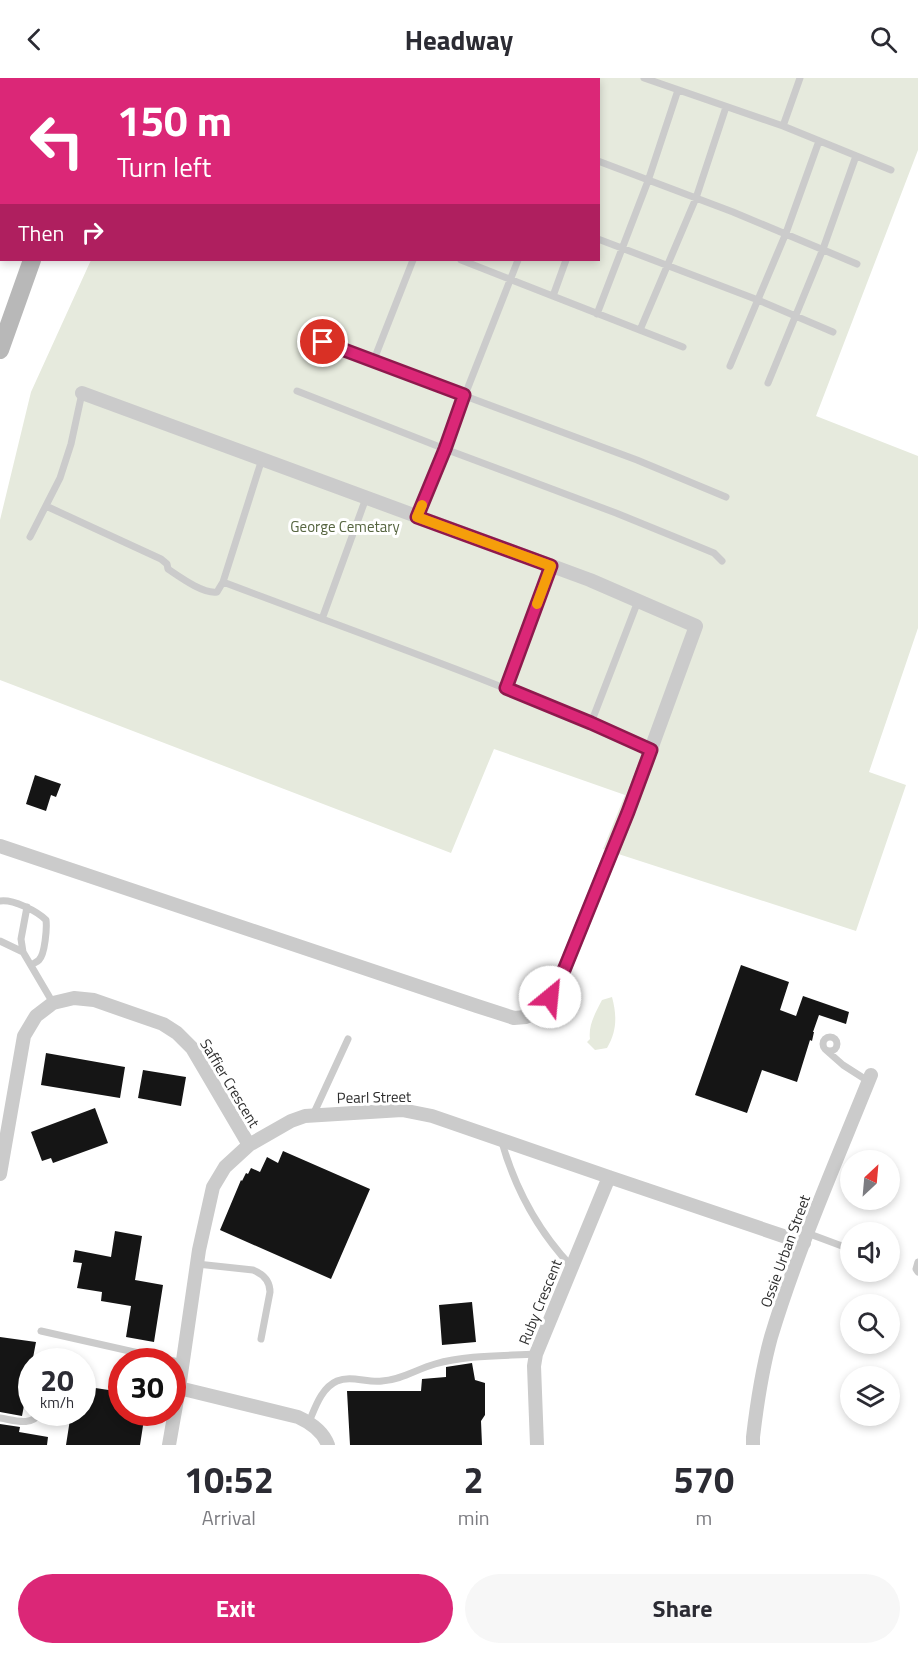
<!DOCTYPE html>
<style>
:root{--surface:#fff;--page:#f7f7f7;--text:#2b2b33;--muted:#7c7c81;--accent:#db2777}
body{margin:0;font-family:"Titillium Web",sans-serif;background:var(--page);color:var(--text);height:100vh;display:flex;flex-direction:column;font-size:22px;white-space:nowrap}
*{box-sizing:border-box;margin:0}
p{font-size:20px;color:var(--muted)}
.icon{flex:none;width:33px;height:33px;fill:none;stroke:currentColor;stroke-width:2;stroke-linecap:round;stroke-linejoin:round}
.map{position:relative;height:1367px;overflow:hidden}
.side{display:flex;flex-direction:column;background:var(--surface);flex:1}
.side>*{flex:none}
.banner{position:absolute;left:0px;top:0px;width:600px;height:183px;box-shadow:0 3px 9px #0003;background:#db2777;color:#fff;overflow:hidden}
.needle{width:39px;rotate:26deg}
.controls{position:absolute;left:840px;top:1072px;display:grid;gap:12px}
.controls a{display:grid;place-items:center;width:60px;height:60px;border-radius:50%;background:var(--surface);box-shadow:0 3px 9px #0003;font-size:30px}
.speed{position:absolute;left:18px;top:1270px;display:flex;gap:12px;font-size:30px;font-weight:700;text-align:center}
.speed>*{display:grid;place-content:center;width:78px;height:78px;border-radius:50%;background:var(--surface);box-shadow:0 3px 9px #0003;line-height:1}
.speed small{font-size:15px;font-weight:400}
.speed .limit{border:9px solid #d22;background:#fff;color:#111}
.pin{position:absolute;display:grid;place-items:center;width:51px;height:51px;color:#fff;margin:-26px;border:3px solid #fff;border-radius:50%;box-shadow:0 2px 6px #0007}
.me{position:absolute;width:66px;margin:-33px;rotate:28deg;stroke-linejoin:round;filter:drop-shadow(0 0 4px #0008)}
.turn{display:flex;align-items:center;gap:21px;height:126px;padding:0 18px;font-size:27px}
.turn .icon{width:78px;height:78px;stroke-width:2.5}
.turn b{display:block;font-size:42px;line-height:51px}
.then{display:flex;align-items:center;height:57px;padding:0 18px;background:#0003;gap:12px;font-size:22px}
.eta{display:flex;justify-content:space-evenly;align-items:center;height:102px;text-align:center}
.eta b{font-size:36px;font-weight:700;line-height:42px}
.primary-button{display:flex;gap:12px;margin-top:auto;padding:12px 18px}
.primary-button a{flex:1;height:69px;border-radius:36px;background:var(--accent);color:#fff;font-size:24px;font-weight:700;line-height:69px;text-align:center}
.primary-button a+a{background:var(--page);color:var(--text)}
header{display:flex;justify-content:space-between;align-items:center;height:78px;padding:0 18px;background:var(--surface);font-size:27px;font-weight:700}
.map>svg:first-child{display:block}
.green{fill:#e6eadd}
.building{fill:#151515}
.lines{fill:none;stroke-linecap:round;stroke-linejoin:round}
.lane{stroke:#cbcbcb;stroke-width:7}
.street{stroke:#cbcbcb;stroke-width:14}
.secondary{stroke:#b8b8b8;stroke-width:18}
.rail{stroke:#838383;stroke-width:4;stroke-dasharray:6 4.5;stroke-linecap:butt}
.route-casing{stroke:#8e194d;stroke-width:15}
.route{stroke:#db2777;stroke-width:10}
.slow{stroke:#f59e0b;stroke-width:10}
.labels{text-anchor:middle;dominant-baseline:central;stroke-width:6;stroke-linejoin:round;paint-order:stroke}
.park-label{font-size:15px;fill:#566540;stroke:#fff}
.street-label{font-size:15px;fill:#2e2e2e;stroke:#fff}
</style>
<header><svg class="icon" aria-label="back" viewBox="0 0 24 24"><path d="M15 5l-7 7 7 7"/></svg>Headway<svg class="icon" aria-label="search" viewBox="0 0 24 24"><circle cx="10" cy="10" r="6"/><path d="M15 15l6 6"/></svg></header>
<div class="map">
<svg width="918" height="1367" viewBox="0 0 918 1367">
<rect width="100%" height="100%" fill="#fff"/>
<path class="green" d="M 228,0 L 918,0 L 918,72 L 816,338 L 918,378 L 918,550 L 869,694 L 906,707 L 856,853 L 603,771 L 625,717 L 494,671 L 451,775 L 0,602 L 0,442 L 31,314 L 91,182 L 598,182 L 598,2 L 226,1 Z
M 612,919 C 617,938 617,953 607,970 L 595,972 L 587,964 L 590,961 C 588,947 596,934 602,922 Z"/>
<path class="building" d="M 35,697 L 61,706 L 56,719 L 51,717 L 46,733 L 26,726 Z
M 741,887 L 789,904 L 780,932 L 796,938 L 803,918 L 849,934 L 846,946 L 819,937 L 813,954 L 814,954 L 812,963 L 810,962 L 797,1004 L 762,992 L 747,1035 L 695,1017 Z
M 46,975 L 125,989 L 120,1020 L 41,1007 Z
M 143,992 L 186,999 L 181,1028 L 138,1020 Z
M 95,1030 L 108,1065 L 53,1085 L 51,1080 L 42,1083 L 31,1054 Z
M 283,1073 L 370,1111 L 331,1201 L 220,1152 L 241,1102 L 242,1103 L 246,1095 L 248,1096 L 251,1090 L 260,1094 L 267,1079 L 278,1085 Z
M 115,1153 L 142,1158 L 135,1202 L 163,1207 L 154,1264 L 126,1259 L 131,1228 L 101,1223 L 102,1214 L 77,1210 L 82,1185 L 73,1184 L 75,1172 L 111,1179 Z
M 472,1224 L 476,1264 L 442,1267 L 439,1227 Z
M 0,1259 L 36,1264 L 22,1338 L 0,1334 Z
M 472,1285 L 475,1302 L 485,1305 L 485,1337 L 481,1343 L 482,1367 L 350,1367 L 347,1313 L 421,1313 L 422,1301 L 446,1299 L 446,1289 Z
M 82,1308 L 122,1314 L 122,1335 L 145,1335 L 140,1367 L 66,1367 L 71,1335 L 82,1335 Z
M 0,1346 L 20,1349 L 19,1354 L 48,1359 L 47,1367 L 0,1367 Z"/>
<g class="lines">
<path class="lane" d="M 420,0 L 423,2
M 644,0 L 783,48 L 891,92
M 382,2 L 383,0
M 434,2 L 435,0
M 485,2 L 485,0
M 584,2 L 585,0
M 783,48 L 800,0
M 598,83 L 733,134 L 857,186
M 598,161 L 758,222 L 833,254
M 461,182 L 683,269
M 553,218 L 566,182
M 597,236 L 648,103 L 678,12
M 640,252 L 696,120 L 726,29
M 323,265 L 637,382 L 726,419
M 373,284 L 413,182
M 730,288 L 786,155 L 819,63
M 768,305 L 823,171 L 856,78
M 297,313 L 445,371 L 616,435 L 697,468 L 714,475 L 722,483
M 46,428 L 161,481 L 167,486 L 168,491 C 180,499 203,516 217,514 L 223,504 C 366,558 511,608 650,672
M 417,439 L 518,182
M 30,459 L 60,400 L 71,366 L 82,315
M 223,504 L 262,381
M 322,541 L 366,420
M 506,610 L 551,487
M 591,645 L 638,523
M 0,823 C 13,821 37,833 46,842 C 47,850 45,876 39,882 C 37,884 34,885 31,887
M 27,829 L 21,861 L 23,874 L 53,925
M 0,863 L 23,874
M823 966a7 7 0 1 1 14 0a7 7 0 1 1-14 0Z
M 826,972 L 843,987 L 868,1003
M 313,1037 L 348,961
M 501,1061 C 514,1108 538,1153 572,1189
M 807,1155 L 850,1171
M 918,1184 L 916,1191 L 918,1194
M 197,1186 L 253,1192 C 263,1196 270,1202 270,1214 L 261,1261
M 41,1253 L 183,1285
M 0,1340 C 14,1342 31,1349 40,1335
M 309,1344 C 315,1330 321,1310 337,1303 C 351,1297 367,1305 382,1303 C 401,1302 417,1291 435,1286 C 467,1277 503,1278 536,1276"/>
<path class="street" d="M 50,2 L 51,0
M 0,121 L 2,119
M 0,768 L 477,928 L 514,940 L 526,939 L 541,932 L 550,919 L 562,897 L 628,734 L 696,548 L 590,502 L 82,315
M 0,1096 L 24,958 L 36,938 L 53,925 L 74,920 L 94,922 L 163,946 L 177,955 L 192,970 L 249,1067
M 179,1310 L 298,1339 C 311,1345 323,1353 328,1367
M 169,1367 L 179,1310 L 199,1172 L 213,1109 L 225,1089 L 249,1067 L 291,1043 L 305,1038 L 402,1032 L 432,1038 L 609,1099 L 804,1165
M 537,1367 L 534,1288 L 536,1276 L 609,1099
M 753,1367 L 753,1359 C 757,1325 762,1292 771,1259 C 798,1170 836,1084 871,997"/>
<path class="secondary" d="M 101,2 L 101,0
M 0,272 L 32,182"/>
<path class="rail" d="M 197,2 L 199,0
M 0,161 L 2,160"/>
</g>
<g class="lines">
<defs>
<path id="route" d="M 323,264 L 464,317 L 445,371 L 417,439 L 551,488 L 506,610 L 591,645 L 651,672 L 628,734 L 562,897 L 550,919"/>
</defs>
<use href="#route" class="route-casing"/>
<use href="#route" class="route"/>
<path class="slow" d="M 422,427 L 417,439 L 551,488 L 537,526"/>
</g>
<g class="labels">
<g class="park-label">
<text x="345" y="448">George Cemetary</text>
</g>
<g class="street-label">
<text transform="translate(230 1005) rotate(59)">Saffier Crescent</text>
<text transform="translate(374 1019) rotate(-1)">Pearl Street</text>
<text transform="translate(785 1173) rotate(-70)">Ossie Urban Street</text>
<text transform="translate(540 1224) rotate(-68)">Ruby Crescent</text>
</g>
</g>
</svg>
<div class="controls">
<a><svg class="needle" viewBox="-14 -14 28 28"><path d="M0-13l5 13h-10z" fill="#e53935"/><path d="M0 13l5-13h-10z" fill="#7c7c81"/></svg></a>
<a><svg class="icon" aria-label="sound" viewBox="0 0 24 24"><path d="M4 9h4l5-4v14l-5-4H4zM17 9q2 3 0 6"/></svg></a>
<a><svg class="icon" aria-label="search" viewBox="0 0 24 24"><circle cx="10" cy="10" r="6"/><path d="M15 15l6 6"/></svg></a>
<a><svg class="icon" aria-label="layers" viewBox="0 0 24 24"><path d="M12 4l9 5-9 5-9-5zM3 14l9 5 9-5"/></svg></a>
</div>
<div class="speed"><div>20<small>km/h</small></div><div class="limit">30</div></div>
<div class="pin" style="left:323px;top:264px;background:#d93025"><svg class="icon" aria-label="arrive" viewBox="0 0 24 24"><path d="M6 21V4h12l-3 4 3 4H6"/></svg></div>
<svg class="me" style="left:550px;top:919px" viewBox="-20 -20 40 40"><circle r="19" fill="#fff"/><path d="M0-13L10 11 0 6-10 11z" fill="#db2777"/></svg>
<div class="banner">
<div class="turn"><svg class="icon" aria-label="left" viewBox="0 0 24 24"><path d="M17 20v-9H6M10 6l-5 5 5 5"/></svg><div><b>150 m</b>Turn left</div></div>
<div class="then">Then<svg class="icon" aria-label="right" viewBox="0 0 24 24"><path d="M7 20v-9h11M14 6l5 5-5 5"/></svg></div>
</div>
</div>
<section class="side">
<div class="eta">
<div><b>10:52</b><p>Arrival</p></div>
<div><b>2</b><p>min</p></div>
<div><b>570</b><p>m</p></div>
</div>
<div class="primary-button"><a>Exit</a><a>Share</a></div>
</section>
